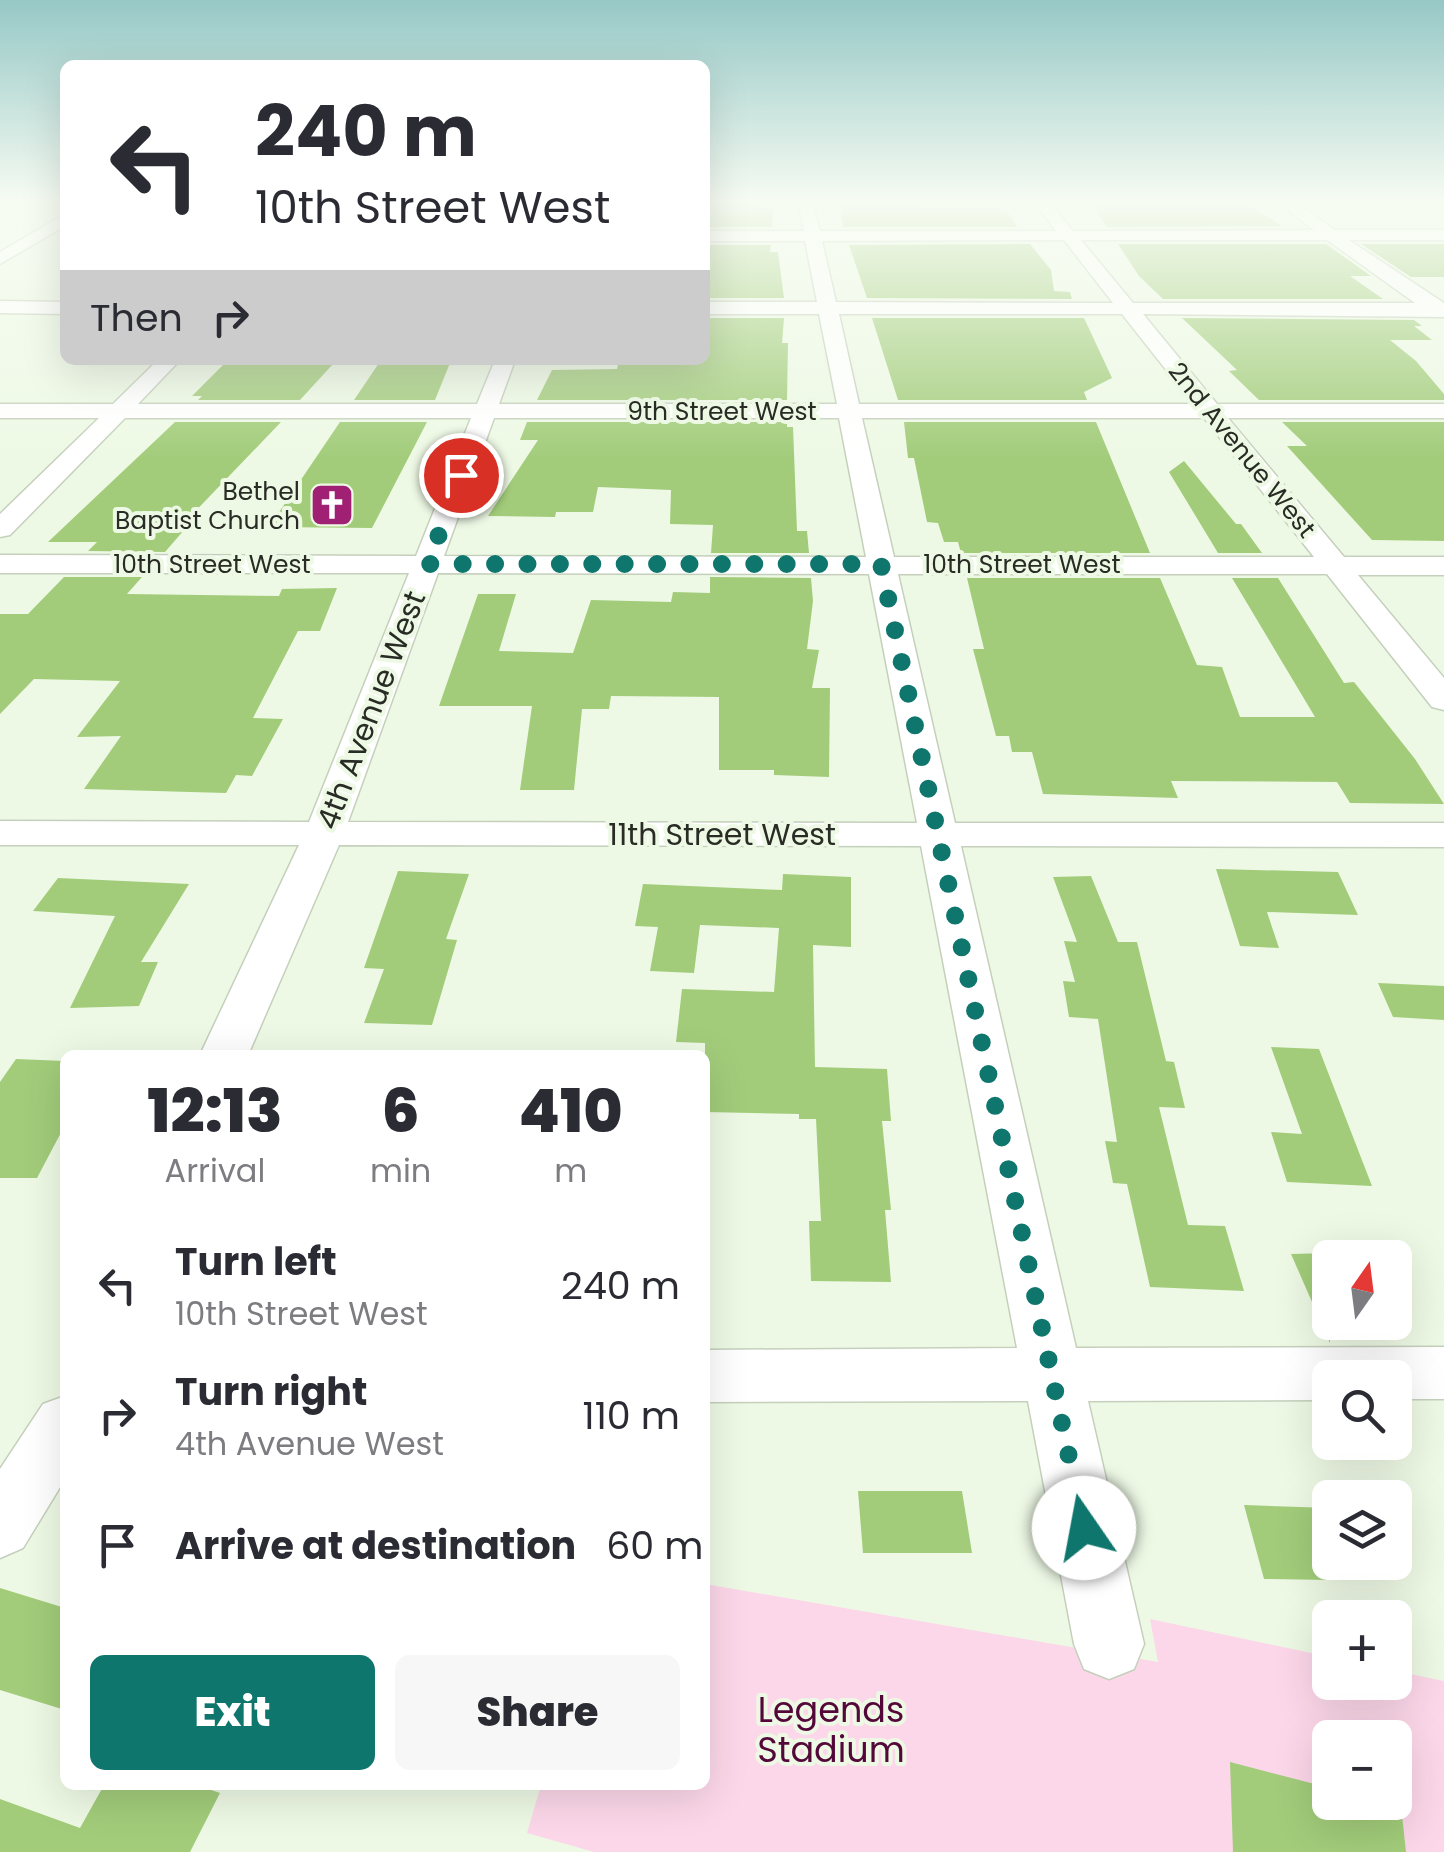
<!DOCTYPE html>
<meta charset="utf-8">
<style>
:root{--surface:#fff;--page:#f7f7f7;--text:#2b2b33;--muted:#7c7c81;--accent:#0f766e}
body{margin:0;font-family:Poppins,sans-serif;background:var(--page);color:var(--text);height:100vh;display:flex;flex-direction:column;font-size:38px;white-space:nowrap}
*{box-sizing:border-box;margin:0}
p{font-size:32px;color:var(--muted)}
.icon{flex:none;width:55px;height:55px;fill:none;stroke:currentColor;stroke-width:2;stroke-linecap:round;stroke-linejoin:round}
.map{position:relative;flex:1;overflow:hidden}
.panel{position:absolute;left:60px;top:1050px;width:650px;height:740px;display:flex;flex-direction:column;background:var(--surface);border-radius:15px;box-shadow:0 10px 40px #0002}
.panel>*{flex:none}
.hud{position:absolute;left:60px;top:60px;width:650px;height:305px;border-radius:15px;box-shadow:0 10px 40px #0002;background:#fff;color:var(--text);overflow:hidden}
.needle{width:65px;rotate:14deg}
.controls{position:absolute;left:1312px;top:1240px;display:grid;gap:20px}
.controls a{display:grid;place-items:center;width:100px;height:100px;border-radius:15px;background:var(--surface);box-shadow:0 10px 40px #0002;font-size:50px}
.pin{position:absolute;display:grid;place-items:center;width:85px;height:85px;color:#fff;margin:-42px;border:5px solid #fff;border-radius:50%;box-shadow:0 2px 10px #0007}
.me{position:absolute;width:110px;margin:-55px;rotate:348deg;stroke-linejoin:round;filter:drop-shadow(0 0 8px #0008)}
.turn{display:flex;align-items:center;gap:35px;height:210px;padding:0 30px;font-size:45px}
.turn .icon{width:130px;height:130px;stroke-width:2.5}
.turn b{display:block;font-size:70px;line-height:85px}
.then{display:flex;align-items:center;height:95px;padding:0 30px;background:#0003;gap:20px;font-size:38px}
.eta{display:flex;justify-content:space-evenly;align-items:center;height:170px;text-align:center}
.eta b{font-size:60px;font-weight:800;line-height:70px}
.primary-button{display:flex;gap:20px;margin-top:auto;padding:20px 30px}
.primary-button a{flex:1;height:115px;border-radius:15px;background:var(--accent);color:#fff;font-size:40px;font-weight:800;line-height:115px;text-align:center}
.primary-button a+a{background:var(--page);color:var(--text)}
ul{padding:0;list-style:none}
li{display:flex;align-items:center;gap:30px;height:130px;padding:0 30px}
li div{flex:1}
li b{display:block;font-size:38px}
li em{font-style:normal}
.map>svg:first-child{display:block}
.green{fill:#fcd7e9;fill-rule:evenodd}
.building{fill:#a2cc7a}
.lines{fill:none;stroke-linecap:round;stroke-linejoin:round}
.minor-casing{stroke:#c5d0bc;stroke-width:3}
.minor{fill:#fff;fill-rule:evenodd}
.route{stroke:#0f766e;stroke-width:18;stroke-dasharray:0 32.4}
.labels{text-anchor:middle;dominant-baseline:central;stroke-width:8;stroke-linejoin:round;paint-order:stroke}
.far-street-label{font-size:25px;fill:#282c25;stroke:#eef9e5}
.far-poi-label{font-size:25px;fill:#282c25;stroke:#eef9e5;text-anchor:end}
.street-label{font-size:30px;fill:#282c25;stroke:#eef9e5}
.near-park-label{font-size:35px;fill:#54083a;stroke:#eef9e5}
</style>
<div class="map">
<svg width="1444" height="1852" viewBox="0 0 1444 1852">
<rect width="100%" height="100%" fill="#eef9e5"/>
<path class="green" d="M 705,1584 L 1158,1662 L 1150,1619 L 1330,1657 L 1330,1682 L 1395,1682 L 1395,1671 L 1444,1681 L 1444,1852 L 594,1852 L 527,1833 L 541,1785 L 705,1785 ZM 1330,1738 L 1395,1738 L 1395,1802 L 1330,1802 Z"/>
<path class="building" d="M 705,200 L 774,200 L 772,227 L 705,227 Z
M 839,201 L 916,201 L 921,207 L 1005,208 L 1017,227 L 843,227 Z
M 1088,201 L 1249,205 L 1282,226 L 1107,227 Z
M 1030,244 L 1051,270 L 1054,291 L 1070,292 L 1072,299 L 867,298 L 849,245 Z
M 1118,244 L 1326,244 L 1371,276 L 1350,276 L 1383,299 L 1163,299 L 1139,276 Z
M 1361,244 L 1444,244 L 1444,277 L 1411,277 Z
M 705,245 L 771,245 L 770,252 L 778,252 L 784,298 L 705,298 Z
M 705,318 L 784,318 L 782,343 L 788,343 L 787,400 L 537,400 L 552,370 L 617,369 L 619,360 L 705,360 Z
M 872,318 L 1084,318 L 1112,378 L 1084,392 L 1087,400 L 898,400 Z
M 1182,318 L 1414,320 L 1422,326 L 1414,326 L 1432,340 L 1390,340 L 1416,361 L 1444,394 L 1444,400 L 1259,400 L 1229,371 L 1237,370 Z
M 228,360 L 318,361 L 315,364 L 333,364 L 300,400 L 198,400 L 202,396 L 192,396 Z
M 379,363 L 450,363 L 435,400 L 354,400 Z
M 175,422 L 281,422 L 185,522 L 191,522 L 165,552 L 88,551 L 97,542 L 48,542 Z
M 340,422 L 427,422 L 372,528 L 269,527 Z
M 527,422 L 787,422 L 787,427 L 793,427 L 797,531 L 807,531 L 809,553 L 711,553 L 713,525 L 670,524 L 671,490 L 598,487 L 593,512 L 556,512 L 555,517 L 488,516 L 538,440 L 520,440 Z
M 904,422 L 1096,422 L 1150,553 L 961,553 L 958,542 L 944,542 L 938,523 L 927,522 L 914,458 L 908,458 Z
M 1282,422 L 1444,422 L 1444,541 L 1372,540 L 1287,446 L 1307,446 Z
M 1184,461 L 1236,524 L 1241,524 L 1262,553 L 1218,553 L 1169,472 Z
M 64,577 L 142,577 L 127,594 L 279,596 L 282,589 L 337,588 L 320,631 L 298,631 L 253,718 L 283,719 L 252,776 L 236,775 L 226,793 L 84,789 L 121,736 L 77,737 L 120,681 L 34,679 L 0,714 L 0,614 L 28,614 Z
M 710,577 L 811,578 L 813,601 L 807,649 L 819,650 L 812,688 L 830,688 L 829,777 L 774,775 L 774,770 L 719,770 L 719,697 L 611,696 L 609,709 L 582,709 L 574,790 L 520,790 L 532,706 L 439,706 L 478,594 L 516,594 L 499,651 L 573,653 L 591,600 L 671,602 L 673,592 L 710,593 Z
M 967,578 L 1160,578 L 1197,665 L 1222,667 L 1240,717 L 1315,717 L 1232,578 L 1278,578 L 1344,683 L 1354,682 L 1415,759 L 1444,804 L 1350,803 L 1337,782 L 1171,781 L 1178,798 L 1043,794 L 1032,752 L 1012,752 L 1009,736 L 996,736 L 973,649 L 984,649 Z
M 1216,869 L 1338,872 L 1358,915 L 1267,912 L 1279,948 L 1240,946 Z
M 398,871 L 469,874 L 446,939 L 457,940 L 432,1025 L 364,1023 L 384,969 L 364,968 Z
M 783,874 L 851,877 L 851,947 L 813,945 L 815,1067 L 887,1069 L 891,1121 L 882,1121 L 891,1210 L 885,1210 L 891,1282 L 811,1281 L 809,1221 L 821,1221 L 816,1119 L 799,1119 L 799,1114 L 705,1112 L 705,1043 L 676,1042 L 682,989 L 774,992 L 779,928 L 700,925 L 694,973 L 650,971 L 658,927 L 635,926 L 643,884 L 782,890 Z
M 1091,876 L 1118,942 L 1137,942 L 1166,1061 L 1174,1062 L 1185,1108 L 1159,1107 L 1188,1225 L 1225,1226 L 1244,1291 L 1150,1287 L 1127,1184 L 1113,1183 L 1105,1141 L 1117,1142 L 1098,1019 L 1069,1017 L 1063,981 L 1075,982 L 1064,941 L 1077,942 L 1053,877 Z
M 58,878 L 189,884 L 141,962 L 158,962 L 139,1006 L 70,1008 L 115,916 L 33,911 Z
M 1378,983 L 1444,986 L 1444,1020 L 1393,1017 Z
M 1271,1047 L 1319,1049 L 1372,1186 L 1287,1182 L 1271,1132 L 1302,1134 Z
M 16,1059 L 65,1061 L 65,1125 L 37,1178 L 0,1178 L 0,1082 Z
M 1330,1253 L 1330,1343 L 1291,1254 Z
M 858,1491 L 962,1491 L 972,1553 L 863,1553 Z
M 1244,1505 L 1330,1508 L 1330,1580 L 1264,1579 Z
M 0,1588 L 65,1608 L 65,1710 L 0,1690 Z
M 1230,1762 L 1330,1788 L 1330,1802 L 1401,1806 L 1406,1852 L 1233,1852 Z
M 104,1785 L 197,1785 L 220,1793 L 190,1852 L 0,1852 L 0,1799 L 80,1828 Z"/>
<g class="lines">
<defs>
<path id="minor" d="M 798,200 L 812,200 L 820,231 L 1056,231 L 1033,200 L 1048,200 L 1073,231 L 1314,230 L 1274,200 L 1291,200 L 1335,230 L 1444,230 L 1444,240 L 1349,240 L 1444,303 L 1444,317 L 1143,314 L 1217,404 L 1444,404 L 1444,418 L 1228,418 L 1344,557 L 1444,557 L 1444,575 L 1358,575 L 1444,678 L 1444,710 L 1432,707 L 1327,574 L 898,574 L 955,823 L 1444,823 L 1444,847 L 961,846 L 1076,1348 L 1444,1347 L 1444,1399 L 1395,1399 L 1395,1378 L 1330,1378 L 1330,1400 L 1088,1401 L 1144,1644 L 1134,1669 L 1109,1679 L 1084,1669 L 1074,1644 L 1028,1401 L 705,1402 L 705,1350 L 1017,1348 L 921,846 L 339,845 L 248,1055 L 200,1055 L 299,845 L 0,845 L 0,821 L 309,822 L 409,573 L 0,573 L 0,555 L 416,556 L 471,418 L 125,418 L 10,535 L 0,537 L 0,514 L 99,418 L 0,418 L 0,404 L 113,404 L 158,360 L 180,360 L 138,404 L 477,404 L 495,360 L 515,360 L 499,404 L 837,404 L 819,314 L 705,314 L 705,302 L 817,302 L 805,241 L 705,241 L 705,231 L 804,231 ZM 1064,240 L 1113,303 L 836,302 L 822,241 ZM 1081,240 L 1327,240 L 1415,303 L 1133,303 ZM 839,314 L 1122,314 L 1193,404 L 859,404 ZM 494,418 L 839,418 L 866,557 L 444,556 ZM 862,418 L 1204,418 L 1314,557 L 894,557 ZM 438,573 L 869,574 L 917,823 L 348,822 Z
M 65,214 L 65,226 L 0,264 L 0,252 Z
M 0,301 L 65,302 L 65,314 L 0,313 Z
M 65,1396 L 65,1479 L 23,1548 L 0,1558 L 0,1469 L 43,1404 Z"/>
</defs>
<use href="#minor" class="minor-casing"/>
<use href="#minor" class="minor"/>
</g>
<linearGradient id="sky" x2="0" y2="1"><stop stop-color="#96c8c6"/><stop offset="0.44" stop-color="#f7fcf3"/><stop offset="1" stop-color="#f7fcf3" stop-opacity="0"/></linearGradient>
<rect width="1444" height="459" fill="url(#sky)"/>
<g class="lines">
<path class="route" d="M 461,475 L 428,564 L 881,564 L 1084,1528"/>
</g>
<defs>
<symbol id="church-square" viewBox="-11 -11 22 22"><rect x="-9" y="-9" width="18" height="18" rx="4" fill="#a02073" stroke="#eef9e5"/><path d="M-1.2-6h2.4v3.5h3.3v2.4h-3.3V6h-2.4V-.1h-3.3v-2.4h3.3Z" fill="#fff"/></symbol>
</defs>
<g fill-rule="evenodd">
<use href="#church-square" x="307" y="480" width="50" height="50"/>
</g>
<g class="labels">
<g class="far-street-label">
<text x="722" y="411">9th Street West</text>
<text transform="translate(1242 450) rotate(51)">2nd Avenue West</text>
<text x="212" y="564">10th Street West</text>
<text x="1022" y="564">10th Street West</text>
</g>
<g class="far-poi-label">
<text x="300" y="491">Bethel<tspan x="300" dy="29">Baptist Church</tspan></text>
</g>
<g class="street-label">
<text transform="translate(371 710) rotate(-69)">4th Avenue West</text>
<text x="722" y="834">11th Street West</text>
</g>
<g class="near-park-label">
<text x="831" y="1709">Legends<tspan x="831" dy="40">Stadium</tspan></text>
</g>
</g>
</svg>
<div class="controls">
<a><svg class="needle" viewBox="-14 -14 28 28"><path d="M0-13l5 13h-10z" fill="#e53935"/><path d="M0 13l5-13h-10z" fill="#7c7c81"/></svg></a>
<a><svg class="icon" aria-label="search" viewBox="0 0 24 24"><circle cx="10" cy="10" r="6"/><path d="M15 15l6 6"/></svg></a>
<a><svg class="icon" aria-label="layers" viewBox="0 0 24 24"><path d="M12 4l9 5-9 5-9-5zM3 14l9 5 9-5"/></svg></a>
<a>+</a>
<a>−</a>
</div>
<div class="pin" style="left:461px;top:475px;background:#d93025"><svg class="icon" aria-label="arrive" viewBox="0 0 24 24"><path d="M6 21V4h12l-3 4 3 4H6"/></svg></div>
<svg class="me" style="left:1084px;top:1528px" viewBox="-20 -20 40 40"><circle r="19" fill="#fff"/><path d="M0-13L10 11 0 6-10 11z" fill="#0f766e"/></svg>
<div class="hud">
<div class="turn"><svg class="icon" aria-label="left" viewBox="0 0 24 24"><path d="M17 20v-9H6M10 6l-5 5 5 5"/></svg><div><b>240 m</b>10th Street West</div></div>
<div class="then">Then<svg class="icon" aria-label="right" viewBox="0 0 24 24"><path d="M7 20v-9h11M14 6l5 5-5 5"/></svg></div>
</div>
<section class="panel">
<div class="eta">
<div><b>12:13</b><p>Arrival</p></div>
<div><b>6</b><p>min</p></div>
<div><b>410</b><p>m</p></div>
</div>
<ul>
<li><svg class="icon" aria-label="left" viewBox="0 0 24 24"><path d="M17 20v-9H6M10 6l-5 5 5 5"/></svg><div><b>Turn left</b><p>10th Street West</p></div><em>240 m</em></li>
<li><svg class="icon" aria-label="right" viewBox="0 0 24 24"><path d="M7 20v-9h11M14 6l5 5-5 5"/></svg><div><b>Turn right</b><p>4th Avenue West</p></div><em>110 m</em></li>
<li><svg class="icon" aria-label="arrive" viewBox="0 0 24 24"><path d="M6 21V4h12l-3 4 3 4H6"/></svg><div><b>Arrive at destination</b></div><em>60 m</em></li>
</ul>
<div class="primary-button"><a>Exit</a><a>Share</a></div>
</section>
</div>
